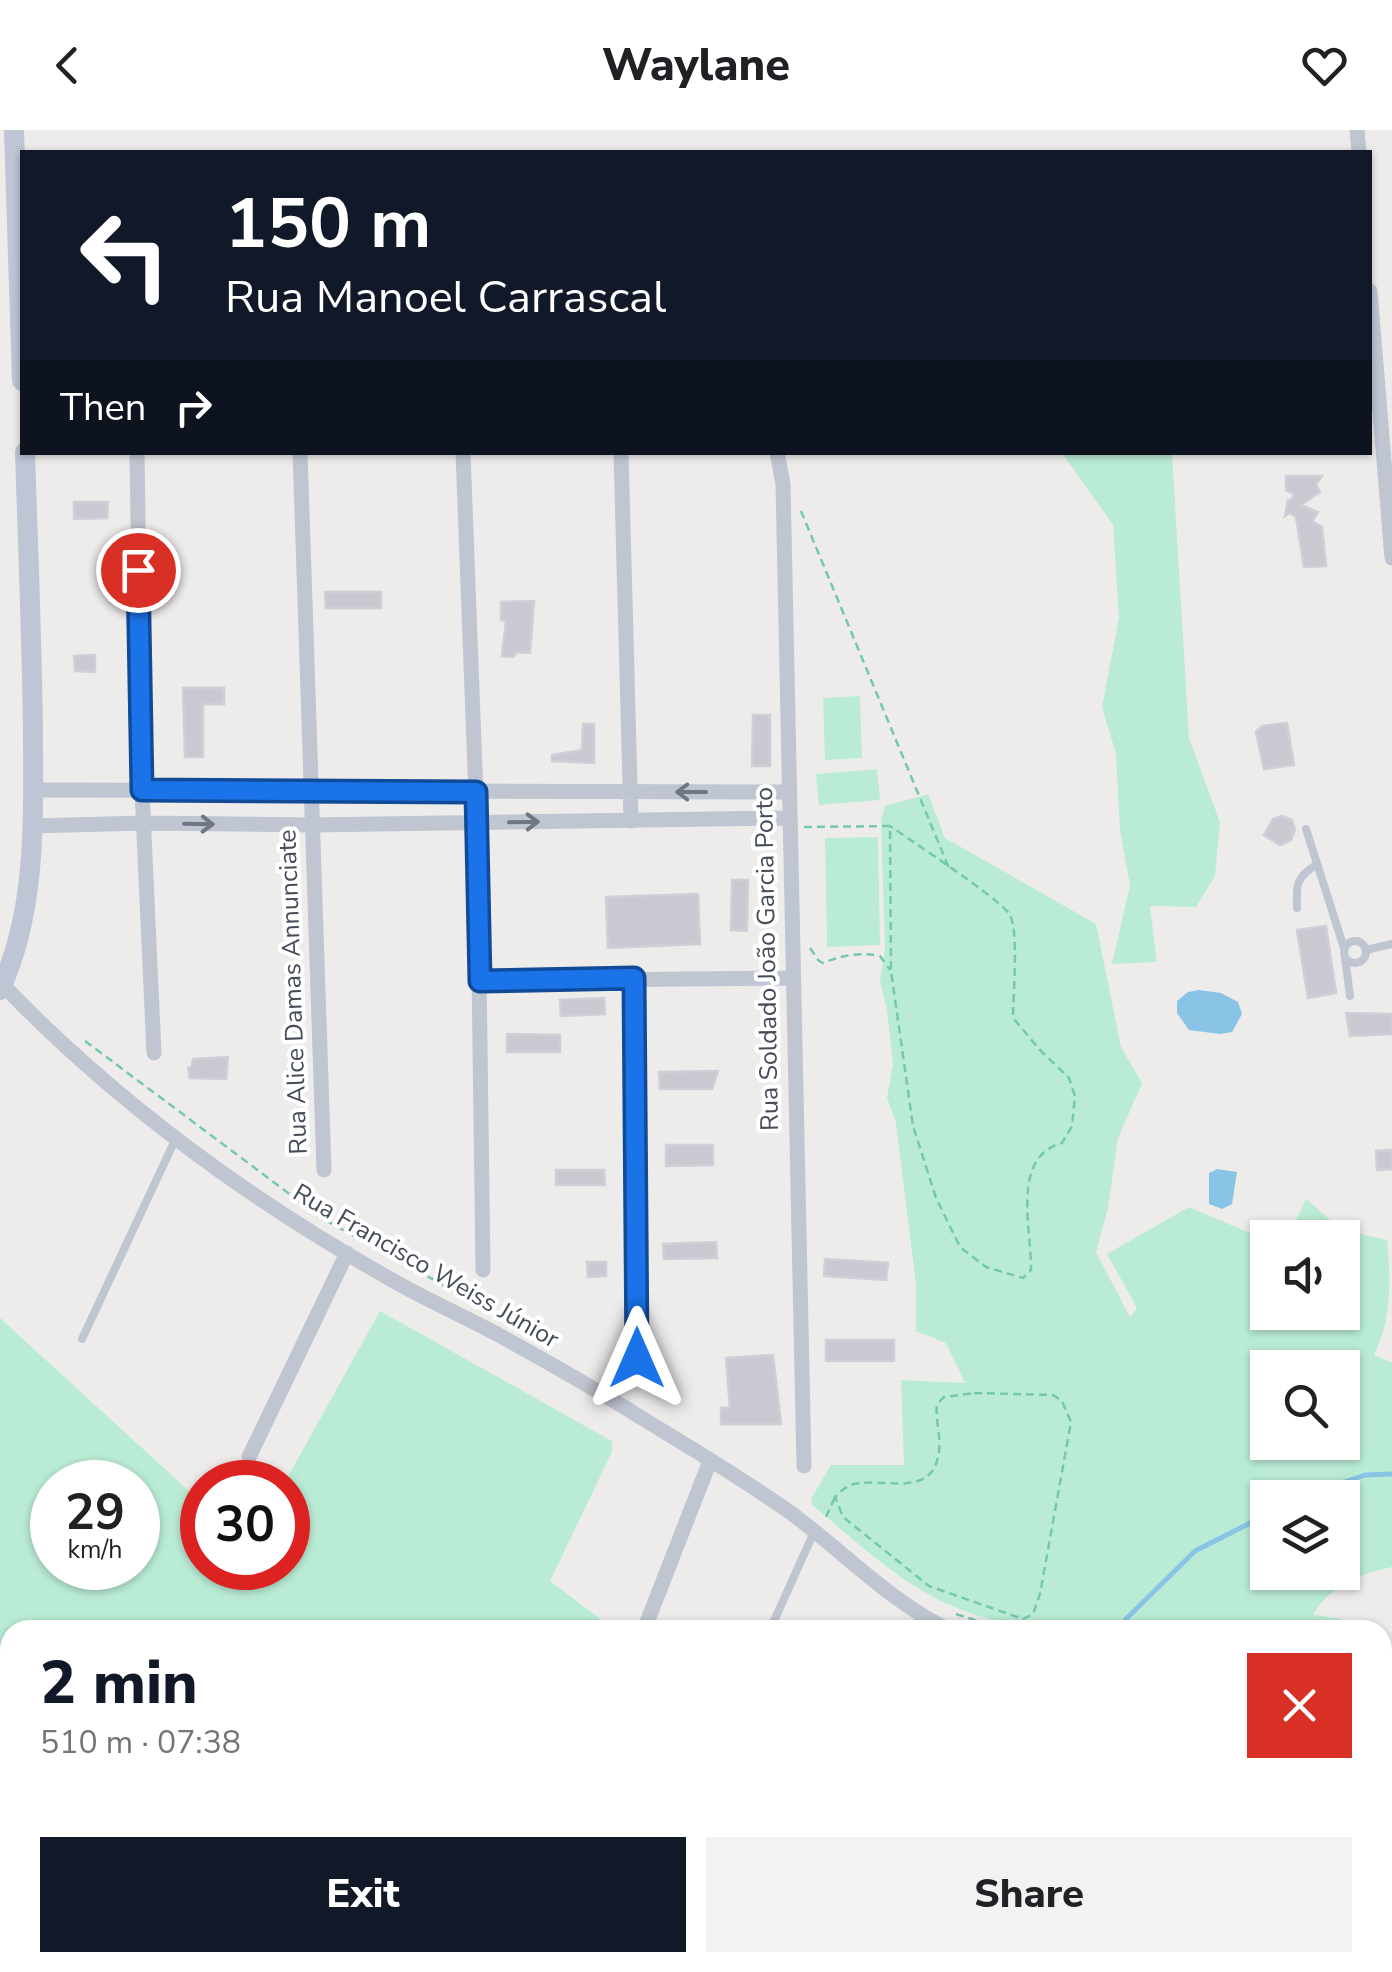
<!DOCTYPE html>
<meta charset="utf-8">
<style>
:root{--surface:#fff;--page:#f2f2f2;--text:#202124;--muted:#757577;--accent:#111827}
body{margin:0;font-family:"Nunito Sans",sans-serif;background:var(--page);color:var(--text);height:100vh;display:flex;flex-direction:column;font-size:38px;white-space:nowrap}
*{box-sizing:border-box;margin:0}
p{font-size:32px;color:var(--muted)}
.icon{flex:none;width:55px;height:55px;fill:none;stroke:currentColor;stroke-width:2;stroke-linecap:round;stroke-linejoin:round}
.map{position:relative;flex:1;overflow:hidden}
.side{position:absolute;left:0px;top:1490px;width:1392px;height:352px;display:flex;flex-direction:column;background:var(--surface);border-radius:30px 30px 0 0;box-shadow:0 2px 8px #0004}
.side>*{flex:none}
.guide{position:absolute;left:20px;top:20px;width:1352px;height:305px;border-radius:0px;box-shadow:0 2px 8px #0004;background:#111827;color:#fff;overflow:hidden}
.buttons{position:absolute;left:1250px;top:1090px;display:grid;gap:20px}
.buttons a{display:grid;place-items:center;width:110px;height:110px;border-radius:0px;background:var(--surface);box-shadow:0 2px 8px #0004;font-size:50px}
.speed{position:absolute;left:30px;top:1330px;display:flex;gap:20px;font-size:50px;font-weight:700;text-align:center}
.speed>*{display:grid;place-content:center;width:130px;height:130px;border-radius:50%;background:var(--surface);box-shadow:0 2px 8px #0004;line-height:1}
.speed small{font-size:25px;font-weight:400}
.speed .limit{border:15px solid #d22;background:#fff;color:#111}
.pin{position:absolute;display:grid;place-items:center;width:85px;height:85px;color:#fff;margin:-42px;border:5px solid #fff;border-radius:50%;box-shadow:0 2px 10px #0007}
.me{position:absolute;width:110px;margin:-55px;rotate:0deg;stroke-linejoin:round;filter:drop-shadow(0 0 8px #0008)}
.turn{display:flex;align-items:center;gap:35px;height:210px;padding:0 40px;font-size:45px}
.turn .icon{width:130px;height:130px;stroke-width:2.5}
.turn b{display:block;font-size:70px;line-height:85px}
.then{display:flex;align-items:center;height:95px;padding:0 40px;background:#0003;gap:20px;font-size:38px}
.round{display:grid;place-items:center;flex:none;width:105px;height:105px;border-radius:0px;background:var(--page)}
.head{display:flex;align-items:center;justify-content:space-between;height:170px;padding:0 40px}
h1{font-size:60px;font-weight:800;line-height:75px;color:var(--accent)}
.button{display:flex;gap:20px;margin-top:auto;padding:20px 40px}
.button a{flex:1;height:115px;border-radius:0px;background:var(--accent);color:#fff;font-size:40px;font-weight:800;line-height:115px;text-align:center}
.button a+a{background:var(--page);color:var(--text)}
header{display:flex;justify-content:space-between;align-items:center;height:130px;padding:0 40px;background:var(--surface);font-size:45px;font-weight:800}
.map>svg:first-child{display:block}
.green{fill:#baecd5;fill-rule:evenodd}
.water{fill:#89c4e7}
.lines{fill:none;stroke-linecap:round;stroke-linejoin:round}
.stream{stroke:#89c4e7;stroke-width:5}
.building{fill:#c9c9d1;stroke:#cfd0d7;stroke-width:2.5}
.path{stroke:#74c8ac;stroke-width:2.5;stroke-dasharray:8 5;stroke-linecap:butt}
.service{stroke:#bfc5d1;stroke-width:8}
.minor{stroke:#bfc5d1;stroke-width:15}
.secondary{stroke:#bec5d4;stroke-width:20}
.oneway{stroke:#707682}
.route-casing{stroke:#114b97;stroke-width:25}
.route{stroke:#1a73e8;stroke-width:18}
.labels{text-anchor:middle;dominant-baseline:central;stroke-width:8;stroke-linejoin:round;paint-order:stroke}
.street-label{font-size:25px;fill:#454c58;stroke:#fff}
</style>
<header><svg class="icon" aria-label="back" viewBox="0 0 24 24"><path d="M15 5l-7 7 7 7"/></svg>Waylane<svg class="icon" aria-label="heart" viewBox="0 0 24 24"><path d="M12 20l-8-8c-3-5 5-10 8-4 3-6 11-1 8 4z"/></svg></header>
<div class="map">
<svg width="1392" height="1842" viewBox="0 0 1392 1842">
<rect width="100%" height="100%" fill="#eeeceb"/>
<path class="green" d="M 1062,323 L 1172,323 L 1189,608 L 1220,692 L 1215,746 L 1196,777 L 1150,776 L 1157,832 L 1112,834 L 1130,755 L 1120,701 L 1116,624 L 1102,577 L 1119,487 L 1113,395 Z
M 860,566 L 862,628 L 825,630 L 823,568 Z
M 877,639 L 880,670 L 819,675 L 816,644 Z
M 928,664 L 945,708 L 1096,794 L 1121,917 L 1142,953 L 1118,1008 L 1108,1078 L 1096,1122 L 1130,1187 L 1137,1178 L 1107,1124 L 1189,1077 L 1259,1107 L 1295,1092 L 1306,1069 L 1342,1100 L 1387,1110 C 1391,1151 1392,1188 1374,1225 L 1392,1233 L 1392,1437 C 1361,1443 1328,1457 1313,1485 L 1342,1489 L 1345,1500 L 1035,1500 C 1007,1494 978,1487 952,1476 C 900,1454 855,1410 812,1375 L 811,1369 L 831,1335 L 904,1335 L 901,1250 L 965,1253 L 946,1213 L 916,1201 L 916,1154 L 896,993 L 887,968 L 893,934 L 887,880 L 880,851 L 885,819 L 881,690 L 885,676 ZM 1268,1108 L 1342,1108 L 1342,1182 L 1268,1182 ZM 1268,1238 L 1342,1238 L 1342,1312 L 1268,1312 ZM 1268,1368 L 1342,1368 L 1342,1442 L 1268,1442 Z
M 878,707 L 880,815 L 827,817 L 825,708 Z
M 380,1181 L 612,1311 L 612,1322 L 550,1451 L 615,1500 L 10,1500 L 10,1832 L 710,1832 L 719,1842 L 0,1842 L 0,1188 L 202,1373 L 202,1438 L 288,1438 L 288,1352 L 285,1352 ZM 52,1352 L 138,1352 L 138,1438 L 52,1438 Z
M 784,1832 L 1150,1832 L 1154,1842 L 768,1842 Z"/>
<path class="water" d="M 1199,860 L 1221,863 L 1238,872 L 1242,884 L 1232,902 L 1220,904 L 1189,900 L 1177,883 L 1177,871 L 1188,862 Z
M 1217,1039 L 1237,1042 L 1232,1074 L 1222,1079 L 1209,1074 L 1209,1043 Z"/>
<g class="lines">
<path class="stream" d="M 1299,1368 L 1365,1345 L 1392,1344
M 1122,1500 L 1126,1489 L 1195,1421 L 1268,1384
M 0,1799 L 10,1794
M 68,1832 L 82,1842
M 624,1842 L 658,1832"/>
</g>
<path class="building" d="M 1286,346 L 1322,346 L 1316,354 L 1320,362 L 1301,375 L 1318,382 L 1312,391 L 1322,397 L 1326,436 L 1304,437 L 1296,387 L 1289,383 L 1285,386 L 1288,370 L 1291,371 L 1294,364 L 1286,360 Z
M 74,372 L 108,372 L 107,388 L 74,389 Z
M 325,462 L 381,462 L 381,478 L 326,478 Z
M 534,471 L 530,523 L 516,522 L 514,527 L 502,526 L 506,491 L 501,490 L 501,472 Z
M 95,525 L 95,542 L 75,541 L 74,526 Z
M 183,558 L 224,558 L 224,574 L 203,574 L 203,627 L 185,627 Z
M 753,585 L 770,585 L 770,636 L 752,636 Z
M 1287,593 L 1294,635 L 1264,639 L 1256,602 L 1262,596 Z
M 583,594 L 594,594 L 594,633 L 552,631 L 552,625 L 582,620 Z
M 1282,686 L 1292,690 L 1295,700 L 1291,710 L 1280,715 L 1264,705 L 1273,689 Z
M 732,750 L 748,750 L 747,801 L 731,800 Z
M 698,764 L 700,814 L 608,818 L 606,767 Z
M 1326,796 L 1336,863 L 1308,868 L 1297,800 Z
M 604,868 L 605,884 L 561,886 L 560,870 Z
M 1346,883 L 1392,884 L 1392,904 L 1350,906 Z
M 507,904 L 560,905 L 560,922 L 507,922 Z
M 228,927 L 226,949 L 190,948 L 188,938 L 192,936 L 193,929 Z
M 718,941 L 712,959 L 660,959 L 659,942 Z
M 666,1015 L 713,1015 L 713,1035 L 666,1036 Z
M 1392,1020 L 1392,1039 L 1377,1040 L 1376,1021 Z
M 556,1040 L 604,1040 L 605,1055 L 556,1055 Z
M 716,1112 L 717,1128 L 664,1129 L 663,1114 Z
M 825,1129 L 888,1133 L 886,1150 L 824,1146 Z
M 587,1132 L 606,1132 L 606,1146 L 588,1147 Z
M 826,1210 L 894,1210 L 894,1231 L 826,1231 Z
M 773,1225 L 781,1294 L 721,1294 L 721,1278 L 730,1278 L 726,1228 Z"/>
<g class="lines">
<path class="path" d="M 801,381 L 949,738
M 804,697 L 890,696 L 891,841 L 913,996 L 936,1068 L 960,1117 L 986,1137 L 1023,1148 L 1031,1140 C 1032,1101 1010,1027 1062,1013 L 1072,996 L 1075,966 L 1069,948 L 1040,920 L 1013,888 C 1013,865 1019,803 1010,785 C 1002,770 910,710 890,696
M 810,818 L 819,831 L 823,833 C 843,825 859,822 880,826 L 890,840
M 85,911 L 319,1086
M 325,1090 L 498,1185
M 974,1263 L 1053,1265 L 1062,1271 L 1071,1292 L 1040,1464 L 1033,1484 L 1023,1489 L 929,1456 L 843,1387 L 835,1367 C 840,1362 846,1356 854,1354 C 883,1347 934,1370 939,1321 C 941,1306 935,1290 937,1274 L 944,1267 Z
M 826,1387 L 835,1367
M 956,1484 L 1006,1500
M 1033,1500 L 1043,1500
M 1312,1842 L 1313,1832"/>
<path class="service" d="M 1306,699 L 1344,818
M 1297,778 C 1296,756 1296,747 1316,735
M1344 822a11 11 0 1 1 22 0a11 11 0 1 1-22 0Z
M 1366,820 L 1392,814
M 1345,827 L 1350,866
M 82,1209 L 176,1008
M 770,1500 L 814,1402"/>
<path class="minor" d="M 1357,0 L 1359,22
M 1370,161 L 1392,428
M 137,322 L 142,660 L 154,923
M 300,322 L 324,1040
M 463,322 L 477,693 L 483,1140
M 621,322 L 631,691
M 777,322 L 783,354 L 804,1336
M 33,660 L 789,662
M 32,696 L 143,693 L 312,695 L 789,688
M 635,848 L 637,1228
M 480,851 L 792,848
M 0,852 C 112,969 244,1066 385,1146 C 424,1169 466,1187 506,1209 C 559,1238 612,1269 663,1301 C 706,1327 750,1354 791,1383 C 844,1422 889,1471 949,1500
M 249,1327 L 347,1123
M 644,1500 L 710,1331
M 1382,1633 L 1392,1636"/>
<path class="secondary" d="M 14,0 L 22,251
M 0,860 C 37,780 33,691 33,605 C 32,511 28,417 25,322"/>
</g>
<defs><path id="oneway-shaft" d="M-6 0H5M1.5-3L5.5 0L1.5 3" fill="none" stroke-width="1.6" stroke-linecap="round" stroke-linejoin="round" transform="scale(2.5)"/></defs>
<g class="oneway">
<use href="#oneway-shaft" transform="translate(691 662) rotate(-180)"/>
<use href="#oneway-shaft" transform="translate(524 692) rotate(-1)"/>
<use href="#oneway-shaft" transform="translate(199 694) rotate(1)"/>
</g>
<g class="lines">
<defs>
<path id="route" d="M 138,440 L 142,660 L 476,662 L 480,851 L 634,848 L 637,1228"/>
</defs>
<use href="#route" class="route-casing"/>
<use href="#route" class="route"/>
</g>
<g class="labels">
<g class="street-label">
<text transform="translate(767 829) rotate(-91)">Rua Soldado João Garcia Porto</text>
<text transform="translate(293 862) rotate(-92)">Rua Alice Damas Annunciate</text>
<text transform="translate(426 1136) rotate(30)">Rua Francisco Weiss Júnior</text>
</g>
</g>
</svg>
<div class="buttons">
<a><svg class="icon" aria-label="sound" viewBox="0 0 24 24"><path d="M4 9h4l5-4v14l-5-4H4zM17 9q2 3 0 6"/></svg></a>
<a><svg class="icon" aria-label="search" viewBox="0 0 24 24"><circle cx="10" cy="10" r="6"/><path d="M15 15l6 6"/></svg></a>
<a><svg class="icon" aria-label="layers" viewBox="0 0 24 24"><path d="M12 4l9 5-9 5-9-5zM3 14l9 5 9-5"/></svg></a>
</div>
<div class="speed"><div>29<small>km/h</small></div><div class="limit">30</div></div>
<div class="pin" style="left:138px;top:440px;background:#d93025"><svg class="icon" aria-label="arrive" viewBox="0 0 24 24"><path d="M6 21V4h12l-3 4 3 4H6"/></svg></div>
<svg class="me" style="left:637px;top:1228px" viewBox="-20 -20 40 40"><path d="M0-17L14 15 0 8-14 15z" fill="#1a73e8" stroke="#fff" stroke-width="4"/></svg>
<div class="guide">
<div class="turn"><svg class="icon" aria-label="left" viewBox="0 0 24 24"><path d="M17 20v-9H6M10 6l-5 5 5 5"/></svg><div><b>150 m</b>Rua Manoel Carrascal</div></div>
<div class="then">Then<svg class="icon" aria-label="right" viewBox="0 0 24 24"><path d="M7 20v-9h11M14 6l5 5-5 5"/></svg></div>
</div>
<section class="side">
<div class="head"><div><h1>2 min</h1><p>510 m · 07:38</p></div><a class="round" style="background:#d93025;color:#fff"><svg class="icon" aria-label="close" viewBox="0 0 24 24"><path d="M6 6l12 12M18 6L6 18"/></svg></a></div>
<div class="button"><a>Exit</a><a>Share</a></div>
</section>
</div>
